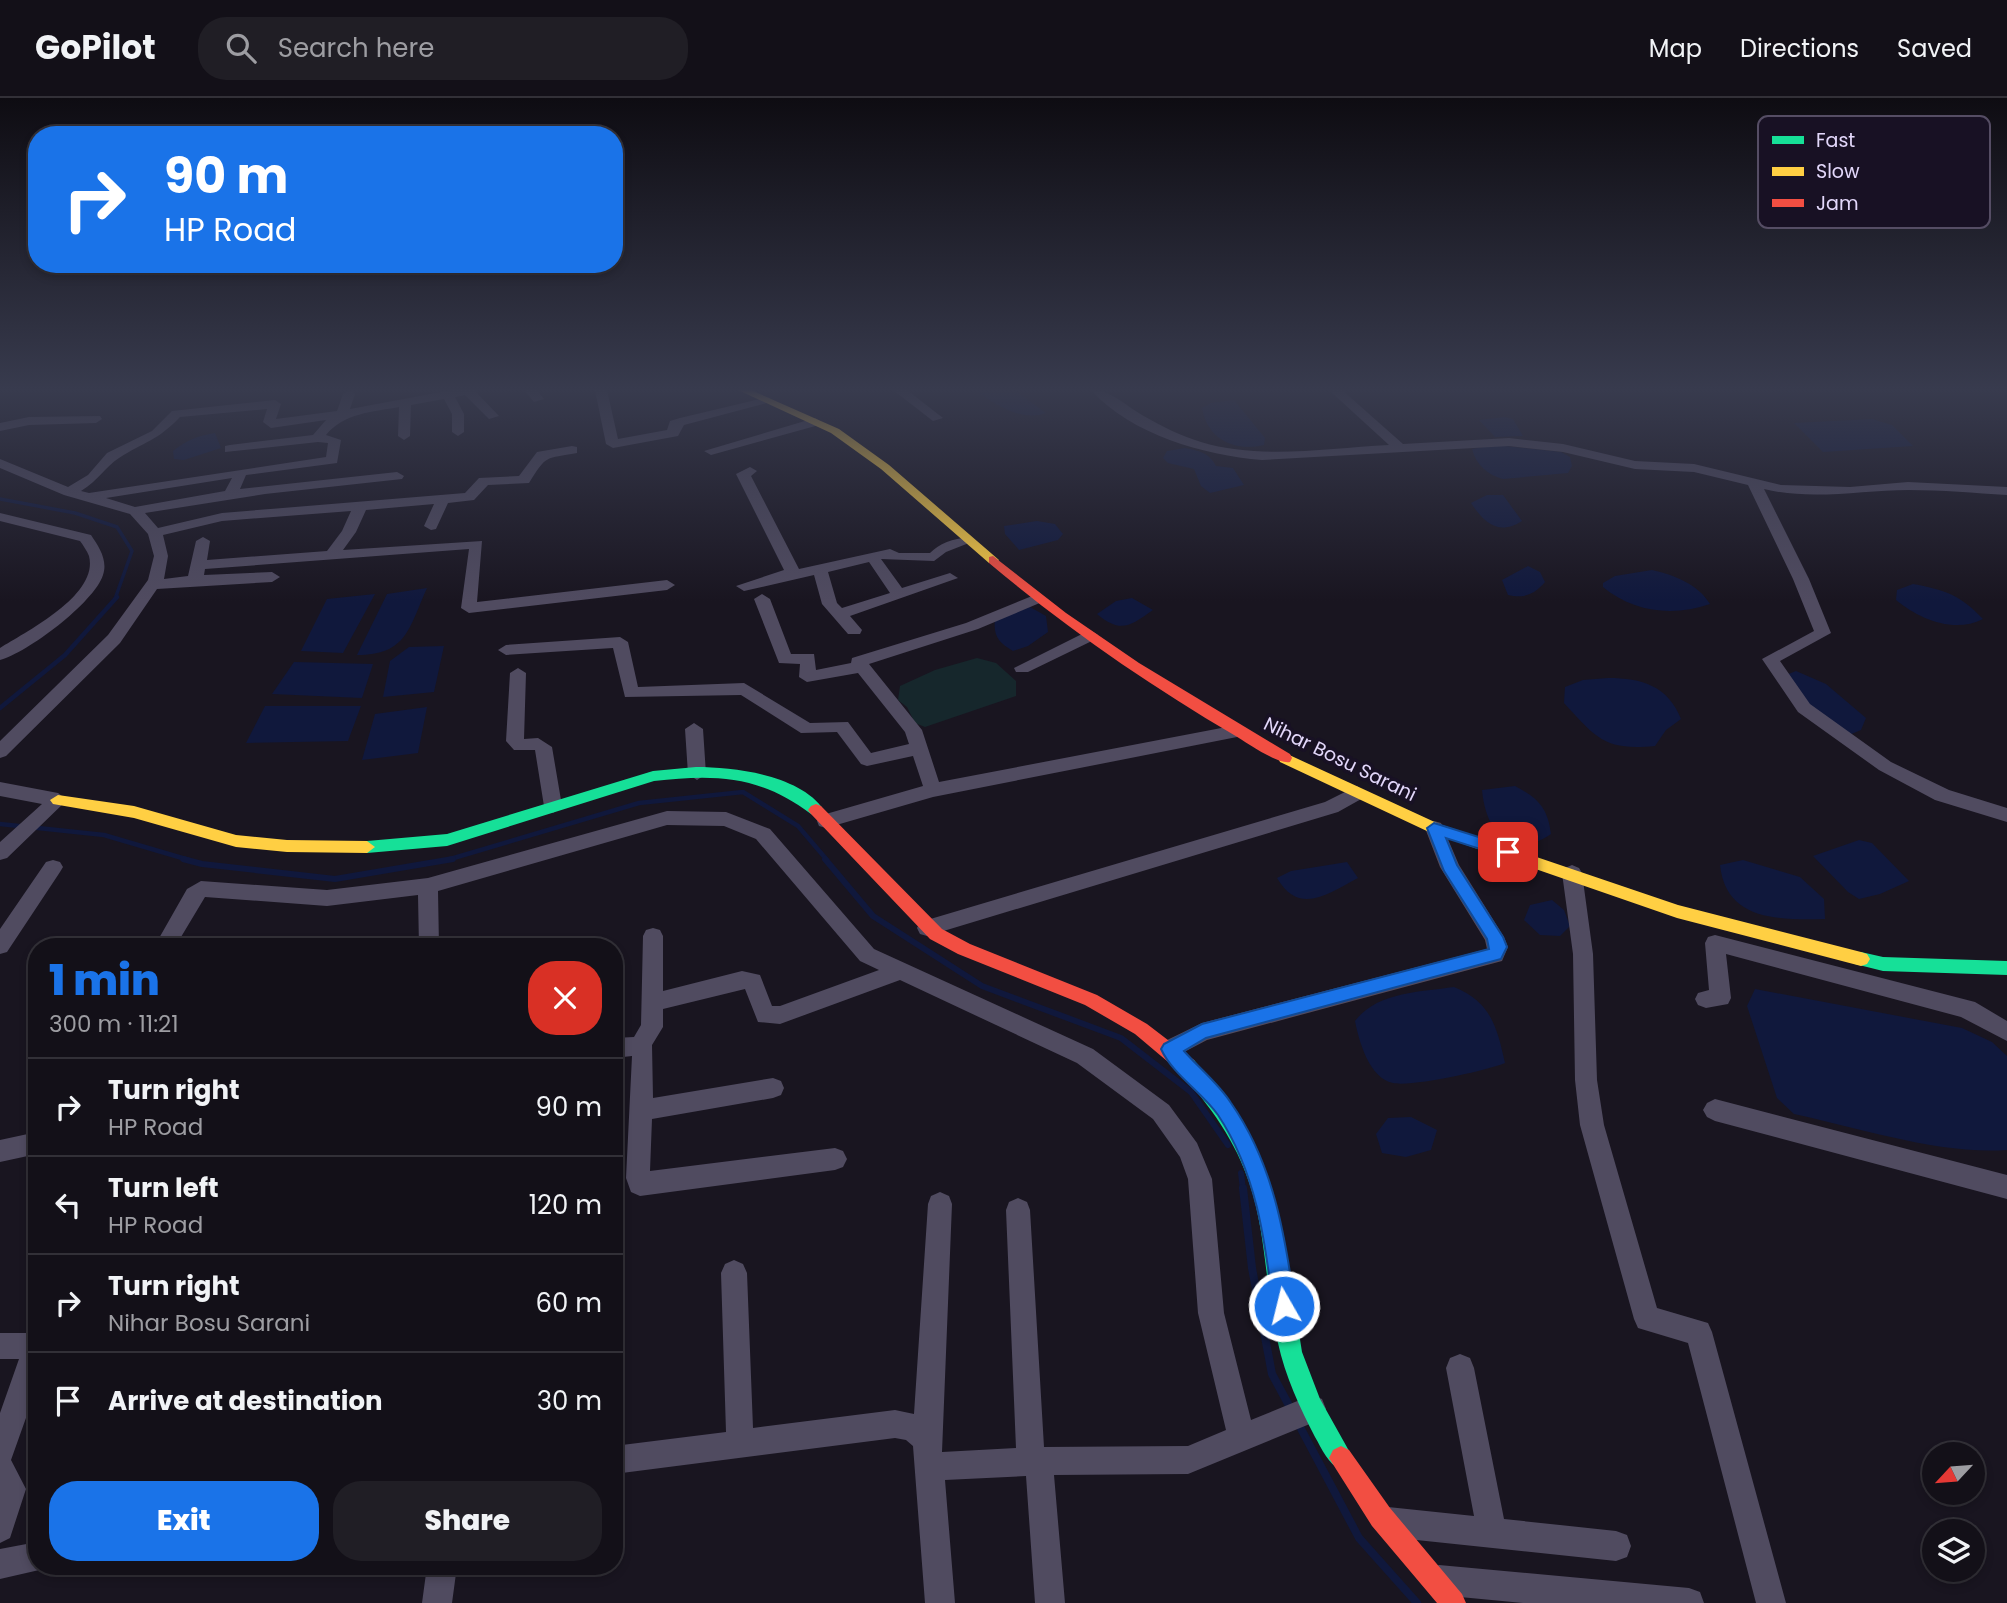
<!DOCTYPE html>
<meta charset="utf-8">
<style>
:root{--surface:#131018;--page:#201e25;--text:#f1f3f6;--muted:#9d9da2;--line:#323037;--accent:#1a73e8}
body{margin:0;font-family:Poppins,sans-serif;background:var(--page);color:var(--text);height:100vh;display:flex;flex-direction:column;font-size:26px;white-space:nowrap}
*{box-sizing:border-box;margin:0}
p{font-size:23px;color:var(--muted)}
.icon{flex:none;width:38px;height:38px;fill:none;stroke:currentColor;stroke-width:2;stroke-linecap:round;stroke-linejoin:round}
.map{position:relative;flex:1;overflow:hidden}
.sheet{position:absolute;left:28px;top:840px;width:595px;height:637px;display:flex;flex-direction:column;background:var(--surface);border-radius:28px;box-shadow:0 4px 10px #0003,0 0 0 2px var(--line)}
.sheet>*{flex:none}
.banner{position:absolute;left:28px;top:28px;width:595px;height:147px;border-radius:28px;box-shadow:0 4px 10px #0003,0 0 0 2px var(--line);background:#1a73e8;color:#fff;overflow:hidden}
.needle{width:46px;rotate:244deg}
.fabs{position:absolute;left:1922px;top:1344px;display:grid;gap:14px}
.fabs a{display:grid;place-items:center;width:63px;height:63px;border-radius:50%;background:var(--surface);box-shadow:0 4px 10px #0003,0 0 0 2px var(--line);font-size:35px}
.pin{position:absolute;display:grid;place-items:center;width:60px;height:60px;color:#fff;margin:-30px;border-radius:14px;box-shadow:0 4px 10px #0006}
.me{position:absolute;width:77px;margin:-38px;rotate:352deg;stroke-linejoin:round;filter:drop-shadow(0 0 5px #0008)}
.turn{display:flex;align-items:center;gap:24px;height:147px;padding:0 21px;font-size:32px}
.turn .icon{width:91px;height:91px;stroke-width:2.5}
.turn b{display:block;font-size:49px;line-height:60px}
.round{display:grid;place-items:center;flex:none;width:74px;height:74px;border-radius:28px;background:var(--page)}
.head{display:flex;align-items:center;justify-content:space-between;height:119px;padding:0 21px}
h1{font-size:42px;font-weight:800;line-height:52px;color:var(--accent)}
.primary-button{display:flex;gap:14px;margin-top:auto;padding:14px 21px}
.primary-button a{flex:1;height:80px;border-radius:28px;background:var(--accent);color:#fff;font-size:28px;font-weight:800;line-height:80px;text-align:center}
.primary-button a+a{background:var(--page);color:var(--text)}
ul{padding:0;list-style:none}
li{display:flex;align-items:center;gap:21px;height:98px;padding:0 21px;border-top:2px solid var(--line)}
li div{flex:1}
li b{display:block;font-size:26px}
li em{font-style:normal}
header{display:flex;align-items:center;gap:42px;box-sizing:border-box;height:98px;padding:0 35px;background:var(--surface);border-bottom:2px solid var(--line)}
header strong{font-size:33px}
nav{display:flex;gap:38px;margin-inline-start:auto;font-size:24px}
.search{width:490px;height:63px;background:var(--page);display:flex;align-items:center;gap:18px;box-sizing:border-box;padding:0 24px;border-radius:28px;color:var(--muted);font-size:26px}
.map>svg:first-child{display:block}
.green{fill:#16272c}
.water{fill:#10183c}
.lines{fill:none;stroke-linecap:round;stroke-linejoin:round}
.stream-far3{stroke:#10183c;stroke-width:3.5}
.stream-far2{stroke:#10183c;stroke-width:4.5}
.stream-far1{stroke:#10183c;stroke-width:6}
.stream{stroke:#10183c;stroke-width:8}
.street{fill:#504b60;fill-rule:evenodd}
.fast{fill:#16e098;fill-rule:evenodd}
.slow{fill:#ffcf43;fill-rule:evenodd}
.jam{fill:#f24e42;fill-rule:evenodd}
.route{fill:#1a73e8;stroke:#114b97;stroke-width:2}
.labels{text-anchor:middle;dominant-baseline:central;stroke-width:7;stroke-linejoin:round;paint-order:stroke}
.street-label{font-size:19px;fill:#e3d8fb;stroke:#181124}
.key{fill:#181124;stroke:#554d64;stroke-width:2}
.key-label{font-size:19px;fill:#e3d8fb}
</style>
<header>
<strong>GoPilot</strong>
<div class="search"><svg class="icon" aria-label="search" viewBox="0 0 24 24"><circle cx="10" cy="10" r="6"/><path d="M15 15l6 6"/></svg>Search here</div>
<nav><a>Map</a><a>Directions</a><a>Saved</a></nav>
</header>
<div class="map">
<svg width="2007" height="1505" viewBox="0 0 2007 1505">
<rect width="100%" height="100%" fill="#191520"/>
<path class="green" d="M 977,560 L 996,565 L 1016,583 L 1016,598 L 925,629 L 915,625 L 907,609 L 898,602 L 900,588 L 935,572 Z"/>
<path class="water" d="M 975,292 L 1014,292 L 1046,315 C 1021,324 996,307 975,292 Z
M 1234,302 L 1265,340 L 1264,347 C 1234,354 1207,341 1202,310 L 1211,305 Z
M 1505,319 L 1513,321 L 1523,338 L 1495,339 L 1479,322 Z
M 1872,321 L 1892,327 L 1913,348 L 1823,354 L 1794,325 Z
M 215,335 L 221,350 L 184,362 L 174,361 L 173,353 C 187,342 197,338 215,335 Z
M 1495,347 L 1561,354 L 1570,359 L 1572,368 L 1568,375 L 1503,381 C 1488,377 1476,367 1472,351 Z
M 1185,350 C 1198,353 1209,354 1216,368 L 1233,370 L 1244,387 L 1210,395 L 1201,388 L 1194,371 L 1168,365 L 1163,360 L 1167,353 Z
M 1487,397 L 1503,397 L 1522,423 C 1499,438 1484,425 1471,405 Z
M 1037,423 L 1055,426 L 1063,436 L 1058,442 L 1019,452 L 1005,436 L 1004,428 Z
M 1528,468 L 1540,474 L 1545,484 C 1535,496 1524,501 1508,497 L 1502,482 Z
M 1652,472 C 1674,477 1698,486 1710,506 C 1673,519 1633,514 1603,489 L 1603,485 L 1615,478 Z
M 1913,486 C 1946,492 1960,497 1983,521 C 1954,536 1919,521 1896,502 L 1897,492 Z
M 427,490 C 409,530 407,557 357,557 L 387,496 Z
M 375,496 L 343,555 L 301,553 L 327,501 Z
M 1132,500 L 1153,512 C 1130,528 1121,536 1097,516 L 1116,503 Z
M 1030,509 L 1046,518 L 1048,534 L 1028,548 L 1013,553 C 999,545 993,538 995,522 Z
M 444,548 L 434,594 L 383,599 L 390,563 L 409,549 Z
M 294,564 L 373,566 L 362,600 L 272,596 Z
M 1796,573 L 1826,586 L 1866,620 L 1861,632 L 1849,637 L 1803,604 L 1786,577 Z
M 1608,580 C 1642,580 1668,588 1681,621 L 1666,632 L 1655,648 C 1605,653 1596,640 1564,605 L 1565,589 L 1583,582 Z
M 265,608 L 361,608 L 348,643 L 246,645 Z
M 427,609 L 418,655 L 362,662 L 375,616 Z
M 1515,688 C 1538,700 1548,710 1551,736 C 1510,764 1486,734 1482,692 Z
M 1859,742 L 1872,745 L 1909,783 L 1880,796 L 1859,801 L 1848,794 L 1813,758 Z
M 1743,762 L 1800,779 L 1824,801 L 1825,821 C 1779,822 1726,823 1720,767 Z
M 1347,764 L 1358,780 C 1328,796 1299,818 1277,780 L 1291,773 Z
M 1552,802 L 1564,812 L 1570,828 L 1560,838 L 1540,837 L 1524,822 L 1530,807 Z
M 1454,889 C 1491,904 1497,929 1505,965 C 1485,973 1412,989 1393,985 C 1369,980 1359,943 1355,923 C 1377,894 1420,894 1454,889 Z
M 1755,891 L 1962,930 L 1992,944 L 2007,958 L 2007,1052 C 1940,1057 1860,1030 1794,1016 L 1777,1000 L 1747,908 Z
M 1411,1019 L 1437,1032 L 1431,1052 L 1406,1059 L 1382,1055 L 1376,1036 L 1388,1020 Z"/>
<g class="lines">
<path class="stream-far3" d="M 0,401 L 75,415 L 117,429 L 132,453 L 115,501"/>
<path class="stream-far2" d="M 0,610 L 65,557 L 117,499
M 0,726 L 104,737 L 189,762
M 447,762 L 639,705 L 743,694 L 798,728 L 827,762"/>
<path class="stream-far1" d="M 183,761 L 202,766 L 335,781 L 453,761
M 825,761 L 873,818 L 982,888 L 1121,940 L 1191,994 L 1228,1047
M 1241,1075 L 1243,1091"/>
<path class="stream" d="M 1243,1090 L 1252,1170 L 1272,1276 L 1292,1313
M 1298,1325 L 1359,1440 L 1417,1505"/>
<path class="street" d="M 349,292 L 355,296 L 350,311 L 452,292 L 478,292 L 476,294 L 499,318 L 489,321 L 465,297 L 455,299 L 464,316 L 464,334 L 458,338 L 452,334 L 452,316 L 444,301 L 411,307 L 410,338 L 404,342 L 398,338 L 399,309 C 372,314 344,315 326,337 L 341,342 L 337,365 L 246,377 L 240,391 L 397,374 L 404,378 L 402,381 L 265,396 L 145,415 L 158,430 L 222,415 L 465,395 L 479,380 L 519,378 L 537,354 L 572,348 L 577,349 L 577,355 C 545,361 547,356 529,385 L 488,387 L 474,402 L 448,405 L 436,431 L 431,432 L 424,428 L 434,406 L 366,412 L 356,434 L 343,452 L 482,443 L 477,504 L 667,482 L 675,487 L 667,492 L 469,515 L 461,510 L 469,451 L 205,471 L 204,477 L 272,474 L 280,479 L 272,484 L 157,491 L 120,545 L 6,658 L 0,660 L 0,643 L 108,537 L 148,482 L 154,458 L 148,436 L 130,416 L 64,397 L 0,370 L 0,361 L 68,389 L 88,377 L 107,355 L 152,333 L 172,313 L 275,302 L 281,306 L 276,321 L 337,313 L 343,296 ZM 267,311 L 263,324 L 271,330 L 326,322 L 313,337 L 230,347 L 225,348 L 225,354 L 318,344 L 328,345 L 326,359 L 89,395 L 81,393 C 99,382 105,369 119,360 C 145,343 156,344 180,319 ZM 232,380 L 225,393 L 135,409 L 106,400 ZM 351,413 L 342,433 L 327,453 L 207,462 L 210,443 L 203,439 L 196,443 L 188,478 L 164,481 L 168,458 L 163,437 L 222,423 Z
M 524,292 L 537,292 L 544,301 L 534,304 Z
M 595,292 L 607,292 L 618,341 L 667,332 L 670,323 L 680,320 L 768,299 L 774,303 L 684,327 L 678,338 L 613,350 L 606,346 Z
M 893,292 L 907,292 L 943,320 L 933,323 Z
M 1091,292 C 1111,292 1125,307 1142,317 C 1161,328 1181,338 1201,344 C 1261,362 1327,350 1389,347 L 1329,292 L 1342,292 L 1403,346 L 1509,340 L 1563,346 L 1635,363 L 1694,366 L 1781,387 L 1850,389 L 1908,384 L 2007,389 L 2007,397 C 1975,395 1942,392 1909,392 C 1861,392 1812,403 1764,391 L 1809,481 L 1831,535 L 1780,563 L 1810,606 L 1891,664 L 1949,692 L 2007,710 L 2007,724 L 1935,702 L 1879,672 L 1798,614 L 1762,561 L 1814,533 L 1793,481 L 1748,387 L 1694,374 L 1635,371 L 1563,354 L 1509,348 L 1262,362 C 1203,357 1132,337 1091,292 Z
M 100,318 L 102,321 L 96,325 L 29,327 L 0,333 L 0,325 L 29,319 Z
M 815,320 L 821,324 L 819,327 L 711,357 L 704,353 Z
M 750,369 L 757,373 L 751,378 L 799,471 L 890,451 L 899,455 L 930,455 C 939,445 959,438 972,440 L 974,443 L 946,454 L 934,463 L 881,461 L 902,490 L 950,475 L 958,480 L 850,518 L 862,532 L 860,536 L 848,536 L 822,506 L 814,477 L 744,493 L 736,488 L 784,472 L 736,376 ZM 869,464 L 890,495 L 842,510 L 837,505 L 828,474 Z
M 0,415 L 91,437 C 99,449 108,462 103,477 C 94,505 27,555 0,562 L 0,550 C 27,533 99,497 89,458 C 87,453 83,447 80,443 L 0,423 Z
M 762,496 L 770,501 L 791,556 L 814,556 L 816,572 L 851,565 L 852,560 L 966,525 L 1032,498 L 1042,498 L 1042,504 L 978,531 L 869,566 L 922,632 L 939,684 L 1237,627 L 1246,633 L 1237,639 L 933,699 L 826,730 L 819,728 L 817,723 L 819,718 L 923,688 L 913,658 L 867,668 L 861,666 L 837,634 L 801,635 L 741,597 L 625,599 L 613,550 L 506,557 L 498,552 L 506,547 L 620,539 L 628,544 L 638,589 L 744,585 L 810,625 L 848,624 L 871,655 L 909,646 L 905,634 L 858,575 L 807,584 L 799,579 L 800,566 L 779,565 L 754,501 Z
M 1090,532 L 1098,537 L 1096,541 L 1028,574 L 1016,574 L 1014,570 Z
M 518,570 L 526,575 L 524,641 L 538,640 L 552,649 L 562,708 L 553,715 L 544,708 L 535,652 L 514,652 L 506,643 L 510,575 Z
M 694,625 L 703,631 L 706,676 L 697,682 L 688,676 L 685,631 Z
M 0,684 L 58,695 L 67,702 L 7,760 L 0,762 L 0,744 L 42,706 L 0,698 Z
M 1357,688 L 1366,695 L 1363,700 L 1338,714 L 927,838 L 920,836 L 917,830 L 920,824 L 927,822 L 1325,704 Z
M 667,713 L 726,714 L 770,731 L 874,851 L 1093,951 L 1169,1007 L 1197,1045 L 1212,1081 L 1224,1215 L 1251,1322 L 1312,1297 L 1322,1301 L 1326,1311 L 1322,1321 L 1188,1376 L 1054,1377 L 1065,1505 L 1035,1505 L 1026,1378 L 945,1382 L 955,1505 L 925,1505 L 913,1348 L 906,1342 L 895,1340 L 614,1376 L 614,1348 L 726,1334 L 721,1175 L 725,1166 L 734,1162 L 743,1166 L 747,1175 L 753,1330 L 895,1312 L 914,1316 L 928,1106 L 931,1098 L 940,1094 L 949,1098 L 952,1106 L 942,1354 L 1016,1350 L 1006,1112 L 1009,1104 L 1018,1100 L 1027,1104 L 1030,1112 L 1044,1349 L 1188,1348 L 1226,1332 L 1198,1215 L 1188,1081 L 1180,1059 L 1153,1021 L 1077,965 L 900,882 L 780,926 L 758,924 L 745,891 L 663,911 L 663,929 L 652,947 L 653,1000 L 773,980 L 781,983 L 784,990 L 781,997 L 773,1000 L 652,1021 L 650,1073 L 835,1050 L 843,1053 L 847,1061 L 843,1069 L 835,1072 L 640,1098 L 631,1094 L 626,1080 L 632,958 L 614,960 L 614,940 L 634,939 L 641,927 L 643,838 L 646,832 L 653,830 L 660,832 L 663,838 L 663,893 L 742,873 L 760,877 L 772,908 L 780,908 L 879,872 L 860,863 L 756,741 L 724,728 L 667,727 L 438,793 L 439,849 L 419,849 L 418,797 L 327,808 L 205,799 L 175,849 L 154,849 L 187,791 L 201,783 L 327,792 L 428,780 Z
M 1434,723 L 1441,725 L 1459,767 L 1504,839 L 1508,849 L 1502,863 L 1207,942 L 1171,961 L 1163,958 L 1160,951 L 1163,944 L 1202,925 L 1487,851 L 1485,842 L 1440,769 L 1425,730 Z
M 53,762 L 60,764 L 63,769 L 60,774 L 7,854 L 0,856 L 0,831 L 46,764 Z
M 1572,767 L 1579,770 L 1582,775 L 1593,856 L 1597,982 L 1604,1027 L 1657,1210 L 1708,1225 L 1712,1234 L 1786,1505 L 1756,1505 L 1688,1245 L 1638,1230 L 1634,1221 L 1580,1027 L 1575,982 L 1573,856 L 1562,775 L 1565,770 Z
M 1715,837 L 1975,904 L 2007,923 L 2007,943 L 1961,919 L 1726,856 L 1731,900 L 1728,906 L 1706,910 L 1698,907 L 1695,901 L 1698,895 L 1709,892 L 1705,845 L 1708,839 Z
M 1715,1001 L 2007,1077 L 2007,1101 L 1715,1023 L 1707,1019 L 1703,1012 L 1707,1005 Z
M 37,1034 L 37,1056 L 0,1064 L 0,1042 Z
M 0,1235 L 37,1235 L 37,1289 L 11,1362 L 26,1391 L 10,1440 L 0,1445 L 0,1315 L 19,1261 L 0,1261 Z
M 1460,1256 L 1470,1260 L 1474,1270 L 1504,1421 L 1616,1433 L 1627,1437 L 1631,1448 L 1627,1459 L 1616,1463 L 1388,1439 L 1378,1434 L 1373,1424 L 1378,1414 L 1388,1409 L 1474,1418 L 1446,1270 L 1450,1260 Z
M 37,1444 L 37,1468 L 48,1470 L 0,1481 L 0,1451 Z
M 1439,1467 L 1689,1490 L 1700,1494 L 1704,1505 L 1523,1505 L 1439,1497 L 1428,1493 L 1424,1482 L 1428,1471 Z
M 427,1468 L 457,1468 L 452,1505 L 422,1505 Z"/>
<path class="fast" d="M 696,669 C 735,669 800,677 824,712 L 816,718 L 811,716 C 760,677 714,676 654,683 L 447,748 L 367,755 L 359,749 L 367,743 L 447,736 L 653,673 Z
M 1861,854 L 1883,859 L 2007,863 L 2007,877 L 1883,873 L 1855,866 L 1852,861 L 1855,856 Z
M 1187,960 L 1194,962 L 1231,1007 L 1260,1060 L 1270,1085 L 1284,1139 L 1302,1254 L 1320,1301 L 1353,1360 L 1349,1368 L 1341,1372 C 1328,1366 1322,1351 1315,1339 C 1300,1310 1285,1278 1278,1245 C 1265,1192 1267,1139 1250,1087 C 1236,1043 1210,1008 1180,974 L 1178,968 L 1180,962 Z"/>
<path class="slow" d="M 738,292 L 751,292 L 839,331 L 889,367 L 999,462 L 997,465 L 989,465 L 881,371 L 831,335 Z
M 1285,655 L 1439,726 L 1678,807 L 1861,854 L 1867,856 L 1870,861 L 1867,866 L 1861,868 L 1677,820 L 1429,734 L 1280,664 L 1278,660 Z
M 58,697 L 134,708 L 236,737 L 287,742 L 367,743 L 375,749 L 367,755 L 287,754 L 236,749 L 134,720 L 53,706 L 50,702 Z"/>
<path class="jam" d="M 993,458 L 1066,515 L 1139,565 L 1290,656 L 1292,660 L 1290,664 C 1278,667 1246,644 1234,637 C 1147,586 1065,529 989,465 L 989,459 Z
M 816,706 L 821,708 L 942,831 L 970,846 L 1097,897 L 1147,926 L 1194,962 L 1196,968 L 1194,974 L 1187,976 L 1180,974 L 1135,936 L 1085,907 L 958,856 L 930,841 L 811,716 L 808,712 L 811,708 Z
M 1341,1348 L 1349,1352 L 1390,1410 L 1462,1496 L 1466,1505 L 1437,1505 L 1372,1428 L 1329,1360 L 1333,1352 Z"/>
</g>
<linearGradient id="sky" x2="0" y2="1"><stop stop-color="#0e0c12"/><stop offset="0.58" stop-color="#383b4e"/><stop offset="1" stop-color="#383b4e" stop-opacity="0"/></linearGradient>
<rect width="2007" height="503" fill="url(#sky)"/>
<path class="route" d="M 1434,725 L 1514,750 L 1516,754 L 1508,760 L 1446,740 L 1457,767 L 1503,839 L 1507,849 L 1501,861 L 1206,940 L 1184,953 C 1199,970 1219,986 1231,1005 C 1273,1065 1285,1136 1295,1208 L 1292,1215 L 1284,1218 L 1276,1215 L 1273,1208 C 1265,1141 1256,1074 1218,1017 C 1202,994 1173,977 1161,951 L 1164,946 L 1202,926 L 1489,851 L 1487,841 L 1444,773 L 1427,730 Z"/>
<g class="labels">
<g class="street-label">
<text transform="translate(1340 661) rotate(26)">Nihar Bosu Sarani</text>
</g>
</g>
<rect x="1758" y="18" width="232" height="112" rx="10" class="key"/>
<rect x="1772" y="38" width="32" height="8" fill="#16e098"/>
<rect x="1772" y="69" width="32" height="9" fill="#ffcf43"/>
<rect x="1772" y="101" width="32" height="8" fill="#f24e42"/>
<g class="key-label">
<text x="1816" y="49">Fast</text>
<text x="1816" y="80">Slow</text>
<text x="1816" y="112">Jam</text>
</g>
</svg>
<div class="fabs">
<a><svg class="needle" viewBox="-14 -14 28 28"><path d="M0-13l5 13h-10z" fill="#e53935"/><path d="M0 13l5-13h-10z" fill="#9d9da2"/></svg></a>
<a><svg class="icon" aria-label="layers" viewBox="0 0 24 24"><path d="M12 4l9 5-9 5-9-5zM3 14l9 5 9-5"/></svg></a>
</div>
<div class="pin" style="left:1508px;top:754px;background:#d93025"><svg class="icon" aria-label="arrive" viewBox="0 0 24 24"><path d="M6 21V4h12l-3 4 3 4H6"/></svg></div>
<svg class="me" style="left:1284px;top:1208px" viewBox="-20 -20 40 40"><circle r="17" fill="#1a73e8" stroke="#fff" stroke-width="3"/><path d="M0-11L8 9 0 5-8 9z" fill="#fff"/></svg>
<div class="banner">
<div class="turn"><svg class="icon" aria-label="right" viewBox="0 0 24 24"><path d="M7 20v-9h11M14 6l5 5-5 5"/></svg><div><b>90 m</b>HP Road</div></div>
</div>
<section class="sheet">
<div class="head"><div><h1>1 min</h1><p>300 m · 11:21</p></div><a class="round" style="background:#d93025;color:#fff"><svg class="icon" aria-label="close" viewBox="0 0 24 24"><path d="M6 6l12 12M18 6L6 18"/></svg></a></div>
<ul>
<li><svg class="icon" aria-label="right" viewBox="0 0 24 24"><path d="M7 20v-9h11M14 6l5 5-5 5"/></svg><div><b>Turn right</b><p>HP Road</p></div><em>90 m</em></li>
<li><svg class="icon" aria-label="left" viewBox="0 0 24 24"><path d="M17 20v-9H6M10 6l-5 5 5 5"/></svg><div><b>Turn left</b><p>HP Road</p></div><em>120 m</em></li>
<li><svg class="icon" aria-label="right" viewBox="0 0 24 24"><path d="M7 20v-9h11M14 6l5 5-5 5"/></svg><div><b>Turn right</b><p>Nihar Bosu Sarani</p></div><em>60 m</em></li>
<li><svg class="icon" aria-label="arrive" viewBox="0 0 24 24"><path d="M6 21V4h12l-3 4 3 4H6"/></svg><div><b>Arrive at destination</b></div><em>30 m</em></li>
</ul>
<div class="primary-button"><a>Exit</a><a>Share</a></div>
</section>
</div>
